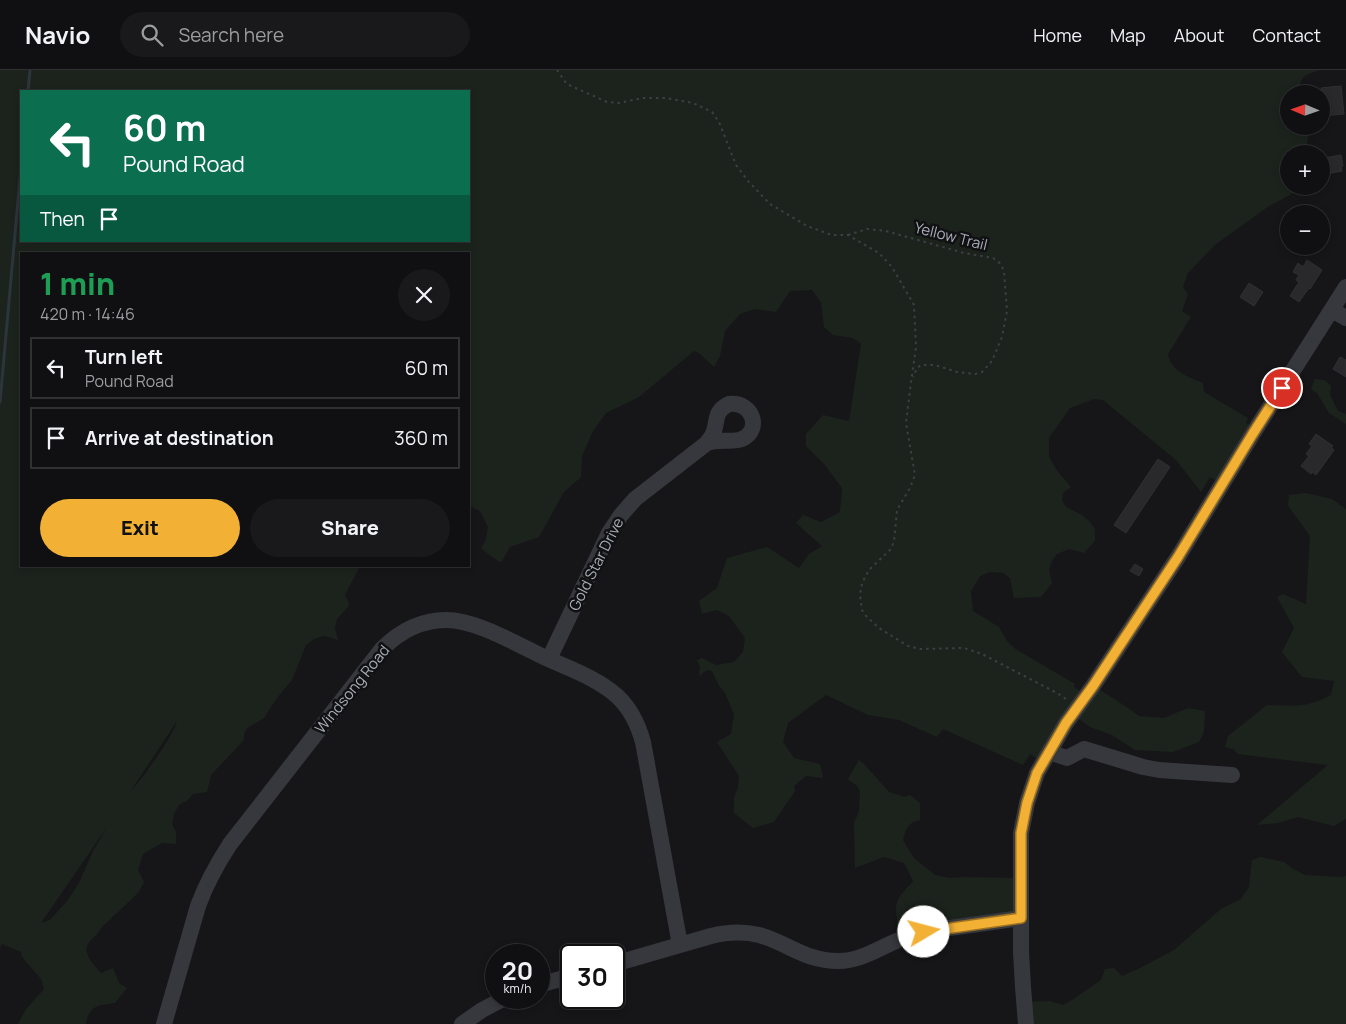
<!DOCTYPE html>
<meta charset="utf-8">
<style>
:root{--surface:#101012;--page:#19191b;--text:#f1f3f6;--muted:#9c9d9f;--line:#303032;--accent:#f2b134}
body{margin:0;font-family:Manrope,sans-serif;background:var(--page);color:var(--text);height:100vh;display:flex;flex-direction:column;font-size:19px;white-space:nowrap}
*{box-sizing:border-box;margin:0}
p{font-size:16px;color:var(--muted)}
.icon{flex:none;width:28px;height:28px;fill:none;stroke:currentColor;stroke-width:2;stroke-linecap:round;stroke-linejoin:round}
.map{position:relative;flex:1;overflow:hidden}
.drawer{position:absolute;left:20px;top:182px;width:450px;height:315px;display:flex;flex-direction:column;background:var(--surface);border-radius:0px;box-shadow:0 2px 8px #0003,0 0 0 1px var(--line)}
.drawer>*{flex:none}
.banner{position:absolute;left:20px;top:20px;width:450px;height:152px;border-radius:0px;box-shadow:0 2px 8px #0003,0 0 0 1px var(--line);background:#0b6e4f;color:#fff;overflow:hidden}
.needle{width:32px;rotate:272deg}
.buttons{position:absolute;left:1280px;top:15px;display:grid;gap:10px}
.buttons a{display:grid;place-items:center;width:50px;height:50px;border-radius:50%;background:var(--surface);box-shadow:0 2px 8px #0003,0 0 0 1px var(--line);font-size:25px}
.speed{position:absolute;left:485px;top:874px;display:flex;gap:10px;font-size:25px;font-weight:700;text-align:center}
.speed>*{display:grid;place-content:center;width:65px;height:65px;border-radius:50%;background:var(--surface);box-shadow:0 2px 8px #0003,0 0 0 1px var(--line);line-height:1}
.speed small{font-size:12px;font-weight:400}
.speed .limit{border:2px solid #111;border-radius:8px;background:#fff;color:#111}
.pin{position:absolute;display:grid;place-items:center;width:42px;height:42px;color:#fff;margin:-21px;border:2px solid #fff;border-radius:50%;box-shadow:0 1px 5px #0007}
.me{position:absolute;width:55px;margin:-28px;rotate:82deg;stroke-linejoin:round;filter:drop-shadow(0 0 4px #0008)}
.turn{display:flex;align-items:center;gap:18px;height:105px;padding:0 20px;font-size:22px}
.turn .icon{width:65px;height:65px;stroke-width:2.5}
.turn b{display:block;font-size:35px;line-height:42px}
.then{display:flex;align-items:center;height:48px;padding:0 20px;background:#0003;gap:10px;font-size:19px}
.round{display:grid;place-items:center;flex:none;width:52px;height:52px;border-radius:26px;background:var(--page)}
.headline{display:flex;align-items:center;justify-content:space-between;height:85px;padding:0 20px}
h1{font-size:30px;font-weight:800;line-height:38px;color:#1e9e55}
.primary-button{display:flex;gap:10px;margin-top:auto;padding:10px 20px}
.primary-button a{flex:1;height:58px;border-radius:30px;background:var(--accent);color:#111;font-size:20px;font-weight:800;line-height:58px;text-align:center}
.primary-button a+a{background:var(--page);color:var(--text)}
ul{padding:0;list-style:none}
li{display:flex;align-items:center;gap:15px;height:62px;margin:0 10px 8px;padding:0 10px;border:2px solid var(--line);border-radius:0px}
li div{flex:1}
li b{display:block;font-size:19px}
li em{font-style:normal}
header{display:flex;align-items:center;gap:30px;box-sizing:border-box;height:70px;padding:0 25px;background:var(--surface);border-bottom:1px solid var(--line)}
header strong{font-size:24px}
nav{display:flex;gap:28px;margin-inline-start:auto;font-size:18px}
.search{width:350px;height:45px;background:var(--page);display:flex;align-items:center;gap:12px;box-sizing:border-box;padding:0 18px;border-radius:28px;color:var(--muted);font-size:19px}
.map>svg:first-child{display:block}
.green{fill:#1c231d;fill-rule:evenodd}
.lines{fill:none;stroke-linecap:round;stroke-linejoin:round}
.stream{stroke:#2c353c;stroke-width:3}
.building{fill:#29292c;stroke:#303034}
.path{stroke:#3d3f44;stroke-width:2;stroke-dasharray:2.5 4;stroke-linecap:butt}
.minor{stroke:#37383d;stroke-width:16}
.route-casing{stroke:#9d7322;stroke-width:12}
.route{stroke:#f2b134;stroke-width:9}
.labels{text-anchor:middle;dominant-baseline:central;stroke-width:5;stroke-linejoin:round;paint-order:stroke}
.street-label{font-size:15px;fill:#a8adb8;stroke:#111113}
</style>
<header>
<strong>Navio</strong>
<div class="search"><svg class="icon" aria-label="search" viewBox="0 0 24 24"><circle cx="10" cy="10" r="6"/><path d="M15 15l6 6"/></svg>Search here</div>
<nav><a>Home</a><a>Map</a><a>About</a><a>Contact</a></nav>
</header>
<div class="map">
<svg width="1346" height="954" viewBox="0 0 1346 954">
<rect width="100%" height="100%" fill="#161618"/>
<path class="green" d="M 0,0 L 1320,0 C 1304,5 1301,5 1299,22 L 1297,24 L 1289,24 L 1289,30 L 1287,31 L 1289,56 L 1305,56 L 1309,59 L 1306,84 L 1289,84 L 1289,116 L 1305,117 L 1269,136 L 1215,175 L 1188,203 L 1183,217 L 1188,224 L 1182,241 L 1191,247 L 1168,284 C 1171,302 1189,307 1203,313 L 1204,322 L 1248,348 L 1246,353 L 1254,358 L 1222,414 L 1210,407 L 1201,422 L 1176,390 L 1103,330 L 1094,329 L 1070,338 L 1049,368 L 1049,387 L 1058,402 L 1071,417 L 1063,423 L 1062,430 L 1066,437 L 1082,445 L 1090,452 L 1095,459 L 1095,471 L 1084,483 L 1069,479 L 1057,484 L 1052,491 L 1049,500 L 1052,513 L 1041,527 L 1014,528 L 1010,508 L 1003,503 L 990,502 L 980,506 L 971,521 L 973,541 L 999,557 L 1007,571 L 1014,578 L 1075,614 L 1074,617 L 1085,624 L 1094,616 L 1128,638 L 1139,646 L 1164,648 L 1188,638 L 1205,641 L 1204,662 L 1199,672 L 1173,682 L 1135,680 L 1112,665 L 1090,657 L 1073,645 L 1041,691 L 1030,684 L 1023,695 L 943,659 L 937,667 L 899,650 L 868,645 L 826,625 L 788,653 L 783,672 L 794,688 L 820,694 L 823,708 L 806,706 L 794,716 L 795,721 L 774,752 L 753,758 L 734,743 L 734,728 L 738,717 L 739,706 L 717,672 L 731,664 L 734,644 L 725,623 L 719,616 L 712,601 L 707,600 L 699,606 L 700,597 L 697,590 L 702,588 L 716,595 L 734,592 L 743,582 L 745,568 L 729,546 L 717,540 L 702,544 L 699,531 L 717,518 L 727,488 L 767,477 L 799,498 L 809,484 L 822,476 L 796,453 L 803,445 L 821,452 L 840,442 L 842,418 L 825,395 L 806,376 L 806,364 L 823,345 L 849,351 L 861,274 L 853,268 L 833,265 L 824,257 L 821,232 L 812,220 L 790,221 L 776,242 L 755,239 L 740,244 L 725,261 L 720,286 L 714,297 L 699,283 L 694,281 L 639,327 L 606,343 L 593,361 L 582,386 L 581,407 L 564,422 L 539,467 L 510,477 L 502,491 L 499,492 C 494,487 487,484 481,478 L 486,469 L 488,457 L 480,441 L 469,436 L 469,184 L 21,184 L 21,496 L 360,496 L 345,525 L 349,533 L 348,537 L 337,549 L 335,558 L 338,570 L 324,566 L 314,569 L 306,575 L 292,610 L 277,628 L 264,648 L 247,658 L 244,664 L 244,670 L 211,705 L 207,722 L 193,724 L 188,730 L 179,735 L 174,744 L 172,754 L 176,762 L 176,774 L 162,773 L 143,784 L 138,800 L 144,812 L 138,823 L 101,858 C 98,866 91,868 88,874 C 82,884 95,896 101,903 L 113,898 L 119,913 L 127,918 L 115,933 C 99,935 89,935 86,954 L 18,954 L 26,939 L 44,919 L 41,909 L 22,887 L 21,882 L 2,874 L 0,878 ZM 21,21 L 469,21 L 469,171 L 21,171 ZM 177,651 C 174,665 141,711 130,722 ZM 107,757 L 93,781 L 79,813 L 67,831 L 50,850 L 41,853 Z
M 1315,309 L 1325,310 L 1331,316 L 1330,325 L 1338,341 L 1346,344 L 1346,354 L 1329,343 L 1317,323 L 1311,319 Z
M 1306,423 L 1332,429 L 1346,439 L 1346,749 L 1334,756 L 1298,747 L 1278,753 L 1257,755 L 1328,695 L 1238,684 L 1233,679 L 1225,677 L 1228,666 L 1267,635 C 1295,636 1306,638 1331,625 L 1334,611 L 1302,607 L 1282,582 L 1294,558 L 1277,527 L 1283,524 L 1306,534 L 1310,466 L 1288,436 L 1289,425 Z
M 859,690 L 864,694 L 889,722 L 905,727 L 910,725 L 920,733 L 920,750 C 908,752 905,760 903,770 L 914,788 L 935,805 L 949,808 L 963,807 L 1021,808 L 1023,856 L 902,870 C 899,858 893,841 898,830 C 901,823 909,816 913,811 L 904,793 L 884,787 L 855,798 L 854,753 L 859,741 L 860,722 L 857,716 L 848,709 Z
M 1261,787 L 1284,792 L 1293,799 L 1305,805 L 1341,807 L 1346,806 L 1346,954 L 1031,954 L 1027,932 L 1050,931 L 1063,935 L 1072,930 L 1101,910 L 1105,899 L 1114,898 L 1122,906 L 1138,899 L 1174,880 L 1221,839 L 1241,829 L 1249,817 L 1252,790 Z"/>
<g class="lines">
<path class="stream" d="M 28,21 L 30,0
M 0,332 L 21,97"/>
</g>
<path class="building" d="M 1341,16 L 1344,44 L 1321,46 L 1321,18 Z
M 1341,85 L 1343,96 L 1341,96 L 1342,101 L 1327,104 L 1324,88 Z
M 1307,190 L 1322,200 L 1310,219 L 1309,218 L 1299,232 L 1290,226 L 1299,212 L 1296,210 L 1299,205 L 1293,202 L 1298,193 L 1303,197 Z
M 1249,213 L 1263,222 L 1254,236 L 1240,227 Z
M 1340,287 L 1346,290 L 1346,307 L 1333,299 Z
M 1316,364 L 1333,376 L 1331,377 L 1334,380 L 1316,405 L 1312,402 L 1311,404 L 1301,396 L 1309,386 L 1306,384 L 1312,376 L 1309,374 Z
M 1158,389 L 1170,397 L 1126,463 L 1114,455 Z
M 1135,494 L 1143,499 L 1139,506 L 1130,501 Z"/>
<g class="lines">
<path class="path" d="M 557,0 L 566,13 L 571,16 L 607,32 L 619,33 L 642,28 L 666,28 L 693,33 L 712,42 L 719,52 L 736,95 L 748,111 L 770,134 L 807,156 L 832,165 L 848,165 L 879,183 L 892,197 L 914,235 L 916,277 L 911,312 L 906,353 L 915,405 L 910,418 L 897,440 L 894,472 L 890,480 L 869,500 L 862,513 L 860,525 L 862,540 L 866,546 L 879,558 L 908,576 L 920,579 L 964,578 L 982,584 L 1057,623 L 1066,629
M 848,165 L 867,159 L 886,161 L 964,183 L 993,188 L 1001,194 L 1004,202 L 1007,241 L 1002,267 L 992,291 L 982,302 L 975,304 L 957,302 L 935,295 L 921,295 L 917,298 L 913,307"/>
<path class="minor" d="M 1332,240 L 1346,248
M 729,334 C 753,331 762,360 742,369 C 735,372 726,370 718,371 C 714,371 711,372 707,373 C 708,371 710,369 712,366 C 719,353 712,342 729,334 Z
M 549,589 L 609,463 L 621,445 L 635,429 L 707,373
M 1049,682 L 1067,688 L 1084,679 L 1143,697 L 1159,700 L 1232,705
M 614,894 L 711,866 C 727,862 743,861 759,865 C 788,873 805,891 838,891 C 864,891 884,874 909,866 C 924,861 941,859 957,857 C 978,854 1000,851 1021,848
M 539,915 L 571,906
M 164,954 L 198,836 C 206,814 217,794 230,774 L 382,579 C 400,561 421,550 446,550 C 477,550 518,575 546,588 C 570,599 597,608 617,626 C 630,638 638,654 643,672 L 680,875
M 462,954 L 482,940 L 505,928
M 1026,954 L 1023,917 L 1021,882 L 1021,763 L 1027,733 L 1037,703 L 1066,653 L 1093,616 L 1178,487 L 1252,365 L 1346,217"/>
</g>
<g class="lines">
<defs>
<path id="route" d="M 924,862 L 1021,848 L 1021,763 L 1027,733 L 1037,703 L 1066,653 L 1093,616 L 1178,487 L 1252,365 L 1282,318"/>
</defs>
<use href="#route" class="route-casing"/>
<use href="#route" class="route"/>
</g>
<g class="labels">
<g class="street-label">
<text transform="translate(951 166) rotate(14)">Yellow Trail</text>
<text transform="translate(596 494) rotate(-63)">Gold Star Drive</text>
<text transform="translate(352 619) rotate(-51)">Windsong Road</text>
</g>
</g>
</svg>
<div class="buttons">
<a><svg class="needle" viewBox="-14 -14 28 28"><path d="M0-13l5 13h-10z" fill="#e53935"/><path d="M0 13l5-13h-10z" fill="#9c9d9f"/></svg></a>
<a>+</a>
<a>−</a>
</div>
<div class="speed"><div>20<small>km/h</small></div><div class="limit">30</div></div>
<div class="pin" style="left:1282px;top:318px;background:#d93025"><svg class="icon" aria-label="arrive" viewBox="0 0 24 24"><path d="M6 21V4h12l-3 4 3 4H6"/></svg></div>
<svg class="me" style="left:924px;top:862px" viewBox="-20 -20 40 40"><circle r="19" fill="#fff"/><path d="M0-13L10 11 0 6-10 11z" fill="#f2b134"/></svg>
<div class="banner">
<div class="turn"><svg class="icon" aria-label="left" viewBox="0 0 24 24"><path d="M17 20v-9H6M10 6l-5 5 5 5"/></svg><div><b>60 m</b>Pound Road</div></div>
<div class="then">Then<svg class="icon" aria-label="arrive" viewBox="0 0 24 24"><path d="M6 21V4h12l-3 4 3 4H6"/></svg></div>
</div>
<section class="drawer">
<div class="headline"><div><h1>1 min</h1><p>420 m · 14:46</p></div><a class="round"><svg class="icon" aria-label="close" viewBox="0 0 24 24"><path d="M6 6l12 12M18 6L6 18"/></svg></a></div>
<ul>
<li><svg class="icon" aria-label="left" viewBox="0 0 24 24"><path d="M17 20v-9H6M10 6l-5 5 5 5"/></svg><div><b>Turn left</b><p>Pound Road</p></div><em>60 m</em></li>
<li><svg class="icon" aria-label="arrive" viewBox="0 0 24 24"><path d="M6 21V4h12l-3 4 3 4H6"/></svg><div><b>Arrive at destination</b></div><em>360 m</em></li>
</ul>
<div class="primary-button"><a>Exit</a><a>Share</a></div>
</section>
</div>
